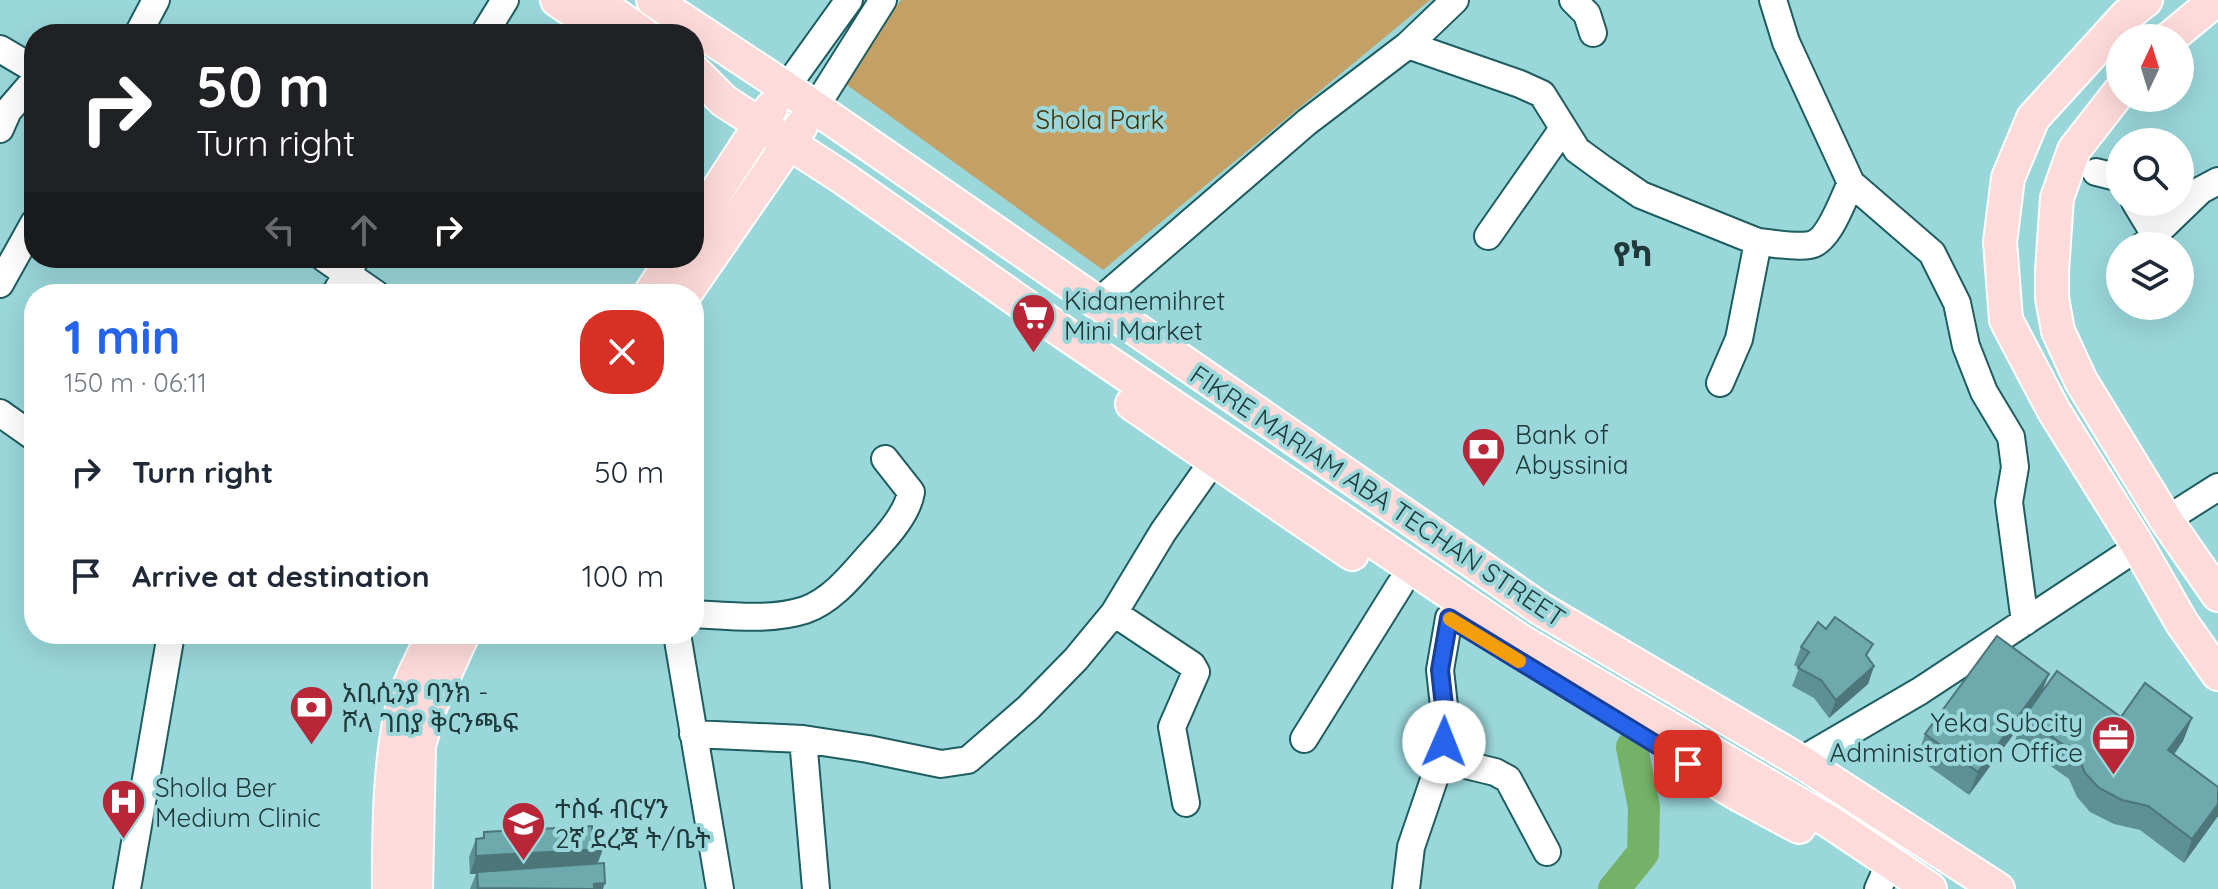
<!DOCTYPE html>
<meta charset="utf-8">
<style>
:root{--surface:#fff;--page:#f2f2f3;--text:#1f2937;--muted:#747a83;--accent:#2563eb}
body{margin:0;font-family:Quicksand,"Noto Sans Ethiopic",sans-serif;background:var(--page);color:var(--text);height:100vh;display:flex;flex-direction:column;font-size:30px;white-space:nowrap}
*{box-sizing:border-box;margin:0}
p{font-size:26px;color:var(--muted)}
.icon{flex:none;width:44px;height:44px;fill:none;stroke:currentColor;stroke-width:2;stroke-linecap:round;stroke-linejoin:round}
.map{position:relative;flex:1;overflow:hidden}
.details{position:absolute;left:24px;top:284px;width:680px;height:360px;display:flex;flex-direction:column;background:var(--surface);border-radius:32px;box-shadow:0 8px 32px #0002}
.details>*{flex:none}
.hud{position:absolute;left:24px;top:24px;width:680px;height:244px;border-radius:32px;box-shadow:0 8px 32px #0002;background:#202124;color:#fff;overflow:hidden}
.needle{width:52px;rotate:4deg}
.buttons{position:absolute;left:2106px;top:24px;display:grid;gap:16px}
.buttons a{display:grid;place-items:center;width:88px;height:88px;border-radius:50%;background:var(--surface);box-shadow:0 8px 32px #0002;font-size:40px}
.pin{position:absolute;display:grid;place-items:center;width:68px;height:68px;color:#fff;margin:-34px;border-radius:16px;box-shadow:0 4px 12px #0006}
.me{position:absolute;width:88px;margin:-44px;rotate:1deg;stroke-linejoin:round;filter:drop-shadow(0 0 6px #0008)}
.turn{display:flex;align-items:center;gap:28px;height:168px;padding:0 40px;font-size:36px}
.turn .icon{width:104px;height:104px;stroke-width:2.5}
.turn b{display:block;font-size:56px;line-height:68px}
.lanes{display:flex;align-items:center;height:76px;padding:0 40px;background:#0003;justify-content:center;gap:40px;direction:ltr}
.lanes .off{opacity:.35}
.round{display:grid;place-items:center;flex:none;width:84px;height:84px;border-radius:32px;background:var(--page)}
.head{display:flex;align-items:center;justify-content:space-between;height:136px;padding:0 40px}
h1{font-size:48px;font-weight:700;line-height:60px;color:var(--accent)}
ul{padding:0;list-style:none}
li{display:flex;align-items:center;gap:24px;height:104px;padding:0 40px}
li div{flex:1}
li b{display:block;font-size:30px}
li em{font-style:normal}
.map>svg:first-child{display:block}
.green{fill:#c3a166}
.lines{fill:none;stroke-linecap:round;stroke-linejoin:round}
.river{stroke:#74b367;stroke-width:32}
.minor-casing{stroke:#1e5d60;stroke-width:30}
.major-casing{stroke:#fff;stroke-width:36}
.minor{stroke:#fff;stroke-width:26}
.major{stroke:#fddbda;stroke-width:32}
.wall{fill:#5e9195}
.shaded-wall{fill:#4c7679}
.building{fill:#6da9ad;stroke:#4c7679;stroke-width:2}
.route-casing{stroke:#184099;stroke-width:20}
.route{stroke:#2563eb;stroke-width:14}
.slow{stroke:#f59e0b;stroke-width:14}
.labels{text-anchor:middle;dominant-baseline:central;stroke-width:8;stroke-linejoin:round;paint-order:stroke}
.park-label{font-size:26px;fill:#443006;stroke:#9ad7db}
.poi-label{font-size:26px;fill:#20393b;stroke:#9ad7db;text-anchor:start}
.street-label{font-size:26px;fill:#20393b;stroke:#9ad7db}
.district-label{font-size:34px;font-weight:bold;fill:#20393b;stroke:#9ad7db}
</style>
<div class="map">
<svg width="2218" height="889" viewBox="0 0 2218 889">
<rect width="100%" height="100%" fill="#9ad7db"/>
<path class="green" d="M 901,0 L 1430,0 L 1103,270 L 840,80 Z"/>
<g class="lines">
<path class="river" d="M 1614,889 L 1643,853 L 1644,807 L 1632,747"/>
<defs>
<path id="minor" d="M 1573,0 L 1587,14 L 1593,33
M 1773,0 L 1786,42 L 1851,183 L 1932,253 L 1957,303 L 1966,346 L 1984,392 L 2011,437 L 2015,467 L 2009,502 L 2025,622
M 138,34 L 156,0
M 484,34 L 505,0
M 1408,45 L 1520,84 L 1542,94 L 1577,150 L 1603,169 L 1641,195 L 1758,242 L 1739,339 L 1720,383
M 0,49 L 34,69
M 785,89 L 849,0
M 815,108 L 883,0
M 0,129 L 8,111 L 34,81
M 2096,172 L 2120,178
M 2135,202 L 2155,235
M 1488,236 L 1562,130
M 1758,242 C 1774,243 1794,248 1810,245 C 1829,242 1843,199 1851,183
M 2143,246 L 2201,190 L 2218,181
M 324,258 L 376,294
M 0,284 L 34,223
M 335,294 L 356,258
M 1097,303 L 1307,122 L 1408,45 L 1455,0
M 0,413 L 34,437
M 2166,520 L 2218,487
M 1114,613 L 1192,665 L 1196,672 L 1172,727 L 1186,803
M 694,614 C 730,616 771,621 805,610 C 834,600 855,571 875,549 C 889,534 908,512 911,492 L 885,459
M 677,634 L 720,889
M 693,734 L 803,739 L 868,749 L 941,764 L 968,760 L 1028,708 L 1076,659 L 1114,613 L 1163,532 L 1213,461
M 803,739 L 816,889
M 1304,739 L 1400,585
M 1441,759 L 1495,772 L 1508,779 L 1547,852
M 1800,761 L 1920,691 L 2138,547
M 127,889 L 171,634
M 1406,889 L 1411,847 L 1441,759 L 1446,724 L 1440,670 L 1449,618
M 1878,889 L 1890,862"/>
<path id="major" d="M 557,0 L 607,34
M 595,0 L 643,34
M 653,0 L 807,102 L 1541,609 L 1800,761 L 1998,889
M 2146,0 L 2126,16 L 2033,118 L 2008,178 L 2000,242 L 2006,320 L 2054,411 L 2135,541 L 2182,623 L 2218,674
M 2170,38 L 2216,0
M 694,71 L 724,101 L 843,178 L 1063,332 L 1521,641 L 1830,822 L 1930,889
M 2120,91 L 2074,150 L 2057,198 L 2052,271 L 2052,298 L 2058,331 L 2081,381 L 2166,520 L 2218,595
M 694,226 L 771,108
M 650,294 L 673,258
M 685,294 L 801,126
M 1132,404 L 1352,554
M 1679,759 L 1741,796 L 1799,827
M 389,889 C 389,829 389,767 402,708 C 409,682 422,658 434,634
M 416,889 L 419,745 L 431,705 L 463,634"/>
</defs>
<use href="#minor" class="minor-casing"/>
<use href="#major" class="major-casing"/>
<use href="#minor" class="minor"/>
<use href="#major" class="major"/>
</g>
<path class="wall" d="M 1826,629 L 1868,658 L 1874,666 L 1868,684 L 1829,718 L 1814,698 L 1792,686 L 1799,668 L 1794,665 L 1801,647 Z
M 2042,692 L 2121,717 L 2192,718 L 2183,741 L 2174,755 L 2218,816 L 2184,863 L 2140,830 L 2114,824 L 2090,812 L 2077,797 L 2069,779 L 2015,741 L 2021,723 L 1969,795 L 1917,758 L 1925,734 Z
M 484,832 L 598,863 L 603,889 L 470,889 L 476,874 L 470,874 L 469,857 L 476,839 L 482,839 Z"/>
<path class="shaded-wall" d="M 1874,666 L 1868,684 L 1829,718 L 1836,700 Z
M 2049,674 L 2040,697 L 2024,717 L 2022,723 L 1969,795 L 1978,772 Z
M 2192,718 L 2183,741 L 2159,774 L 2168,750 Z
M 2218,804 L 2218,816 L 2184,863 L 2192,839 Z
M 603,849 L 596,868 L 477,872 L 476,874 L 470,874 L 476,856 Z
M 605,883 L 603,889 L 592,889 L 594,884 Z"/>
<path class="building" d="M 1835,617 L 1873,644 L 1866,655 L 1874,666 L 1836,700 L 1821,680 L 1798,668 L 1809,652 L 1801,647 L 1818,622 L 1826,629 Z
M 1997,636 L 2049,674 L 1978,772 L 1925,734 Z
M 2057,671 L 2121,717 L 2145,683 L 2192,718 L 2168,750 L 2218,787 L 2218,804 L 2192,839 L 2148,806 L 2122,800 L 2099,788 L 2085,773 L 2078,755 L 2024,717 Z
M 592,826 L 592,832 L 602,832 L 603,849 L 476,856 L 476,839 L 484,838 L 484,832 Z
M 604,863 L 605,883 L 594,884 L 594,889 L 478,888 L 477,872 Z"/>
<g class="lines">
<defs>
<path id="route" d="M 1444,742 L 1446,724 L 1440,670 L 1449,618 L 1688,764"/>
</defs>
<use href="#route" class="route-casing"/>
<use href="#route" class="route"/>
<path class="slow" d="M 1450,619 L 1519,661"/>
</g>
<defs>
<symbol id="supermarket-pin" viewBox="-11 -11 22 30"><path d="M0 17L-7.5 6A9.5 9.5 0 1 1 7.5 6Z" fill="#b82638" stroke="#9ad7db"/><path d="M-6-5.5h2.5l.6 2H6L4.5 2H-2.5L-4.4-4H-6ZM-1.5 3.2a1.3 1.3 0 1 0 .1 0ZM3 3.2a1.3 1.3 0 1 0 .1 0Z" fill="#fff"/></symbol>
<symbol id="bank-pin" viewBox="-11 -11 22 30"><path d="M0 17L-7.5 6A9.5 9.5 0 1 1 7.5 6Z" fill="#b82638" stroke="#9ad7db"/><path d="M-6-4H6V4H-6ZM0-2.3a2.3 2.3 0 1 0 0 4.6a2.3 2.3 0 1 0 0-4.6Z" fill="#fff"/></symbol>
<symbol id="office-pin" viewBox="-11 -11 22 30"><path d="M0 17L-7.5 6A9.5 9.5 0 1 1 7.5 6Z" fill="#b82638" stroke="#9ad7db"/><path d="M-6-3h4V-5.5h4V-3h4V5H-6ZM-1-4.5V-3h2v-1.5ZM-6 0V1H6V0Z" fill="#fff"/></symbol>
<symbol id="hospital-pin" viewBox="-11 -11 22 30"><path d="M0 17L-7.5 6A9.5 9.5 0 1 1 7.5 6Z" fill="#b82638" stroke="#9ad7db"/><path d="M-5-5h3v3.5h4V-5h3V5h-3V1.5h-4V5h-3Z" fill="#fff"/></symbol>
<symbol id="school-pin" viewBox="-11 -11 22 30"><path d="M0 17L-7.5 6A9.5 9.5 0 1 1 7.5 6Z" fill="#b82638" stroke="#9ad7db"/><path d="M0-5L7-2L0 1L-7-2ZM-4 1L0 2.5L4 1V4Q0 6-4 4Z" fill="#fff"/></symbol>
</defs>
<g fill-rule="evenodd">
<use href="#supermarket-pin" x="1008" y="290" width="51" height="69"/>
<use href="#bank-pin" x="1458" y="424" width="51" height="69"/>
<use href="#bank-pin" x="286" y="682" width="51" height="69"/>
<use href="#office-pin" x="2088" y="712" width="51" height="69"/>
<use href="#hospital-pin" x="98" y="776" width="51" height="69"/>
<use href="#school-pin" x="498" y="798" width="51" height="69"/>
</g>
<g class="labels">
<g class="park-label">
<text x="1100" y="119">Shola Park</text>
</g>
<g class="poi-label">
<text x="1064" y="300">Kidanemihret<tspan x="1064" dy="30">Mini Market</tspan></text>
<text x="1515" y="434">Bank of<tspan x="1515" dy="30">Abyssinia</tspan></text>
<text x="342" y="692">አቢሲንያ ባንክ -<tspan x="342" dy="30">ሾላ ገበያ ቅርንጫፍ</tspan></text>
<text x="2083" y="722" text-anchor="end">Yeka Subcity<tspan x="2083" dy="30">Administration Office</tspan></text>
<text x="155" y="787">Sholla Ber<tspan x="155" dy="30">Medium Clinic</tspan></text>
<text x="555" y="808">ተስፋ ብርሃን<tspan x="555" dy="30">2ኛ ደረጃ ት/ቤት</tspan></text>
</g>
<g class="street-label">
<text transform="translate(1378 496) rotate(34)">FIKRE MARIAM ABA TECHAN STREET</text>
</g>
<g class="district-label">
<text x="1633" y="253">የካ</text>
</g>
</g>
</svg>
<div class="buttons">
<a><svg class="needle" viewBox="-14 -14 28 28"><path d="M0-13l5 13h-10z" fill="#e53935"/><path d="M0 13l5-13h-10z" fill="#747a83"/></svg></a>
<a><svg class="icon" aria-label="search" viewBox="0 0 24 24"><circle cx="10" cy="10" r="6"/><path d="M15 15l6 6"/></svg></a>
<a><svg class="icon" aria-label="layers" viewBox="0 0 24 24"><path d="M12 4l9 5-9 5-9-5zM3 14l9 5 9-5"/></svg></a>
</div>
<div class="pin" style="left:1688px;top:764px;background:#d93025"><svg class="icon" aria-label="arrive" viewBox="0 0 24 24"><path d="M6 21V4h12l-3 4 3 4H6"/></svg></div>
<svg class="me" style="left:1444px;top:742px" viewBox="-20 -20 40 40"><circle r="19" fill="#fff"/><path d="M0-13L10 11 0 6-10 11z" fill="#2563eb"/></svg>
<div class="hud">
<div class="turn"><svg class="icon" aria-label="right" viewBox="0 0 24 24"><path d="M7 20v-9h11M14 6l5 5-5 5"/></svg><div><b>50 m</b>Turn right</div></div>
<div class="lanes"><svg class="icon off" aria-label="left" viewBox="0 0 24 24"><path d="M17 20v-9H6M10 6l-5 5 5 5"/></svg><svg class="icon off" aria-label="ahead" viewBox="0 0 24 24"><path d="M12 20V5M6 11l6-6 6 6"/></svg><svg class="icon" aria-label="right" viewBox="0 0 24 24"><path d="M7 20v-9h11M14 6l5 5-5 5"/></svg></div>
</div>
<section class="details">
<div class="head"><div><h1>1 min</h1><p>150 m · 06:11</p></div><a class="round" style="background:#d93025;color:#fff"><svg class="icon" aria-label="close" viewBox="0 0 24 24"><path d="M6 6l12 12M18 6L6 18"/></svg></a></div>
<ul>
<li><svg class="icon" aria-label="right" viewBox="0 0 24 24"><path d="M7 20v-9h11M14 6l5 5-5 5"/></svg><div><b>Turn right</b></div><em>50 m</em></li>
<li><svg class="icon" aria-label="arrive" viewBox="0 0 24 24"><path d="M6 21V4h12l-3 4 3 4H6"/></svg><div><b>Arrive at destination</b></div><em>100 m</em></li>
</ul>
</section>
</div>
